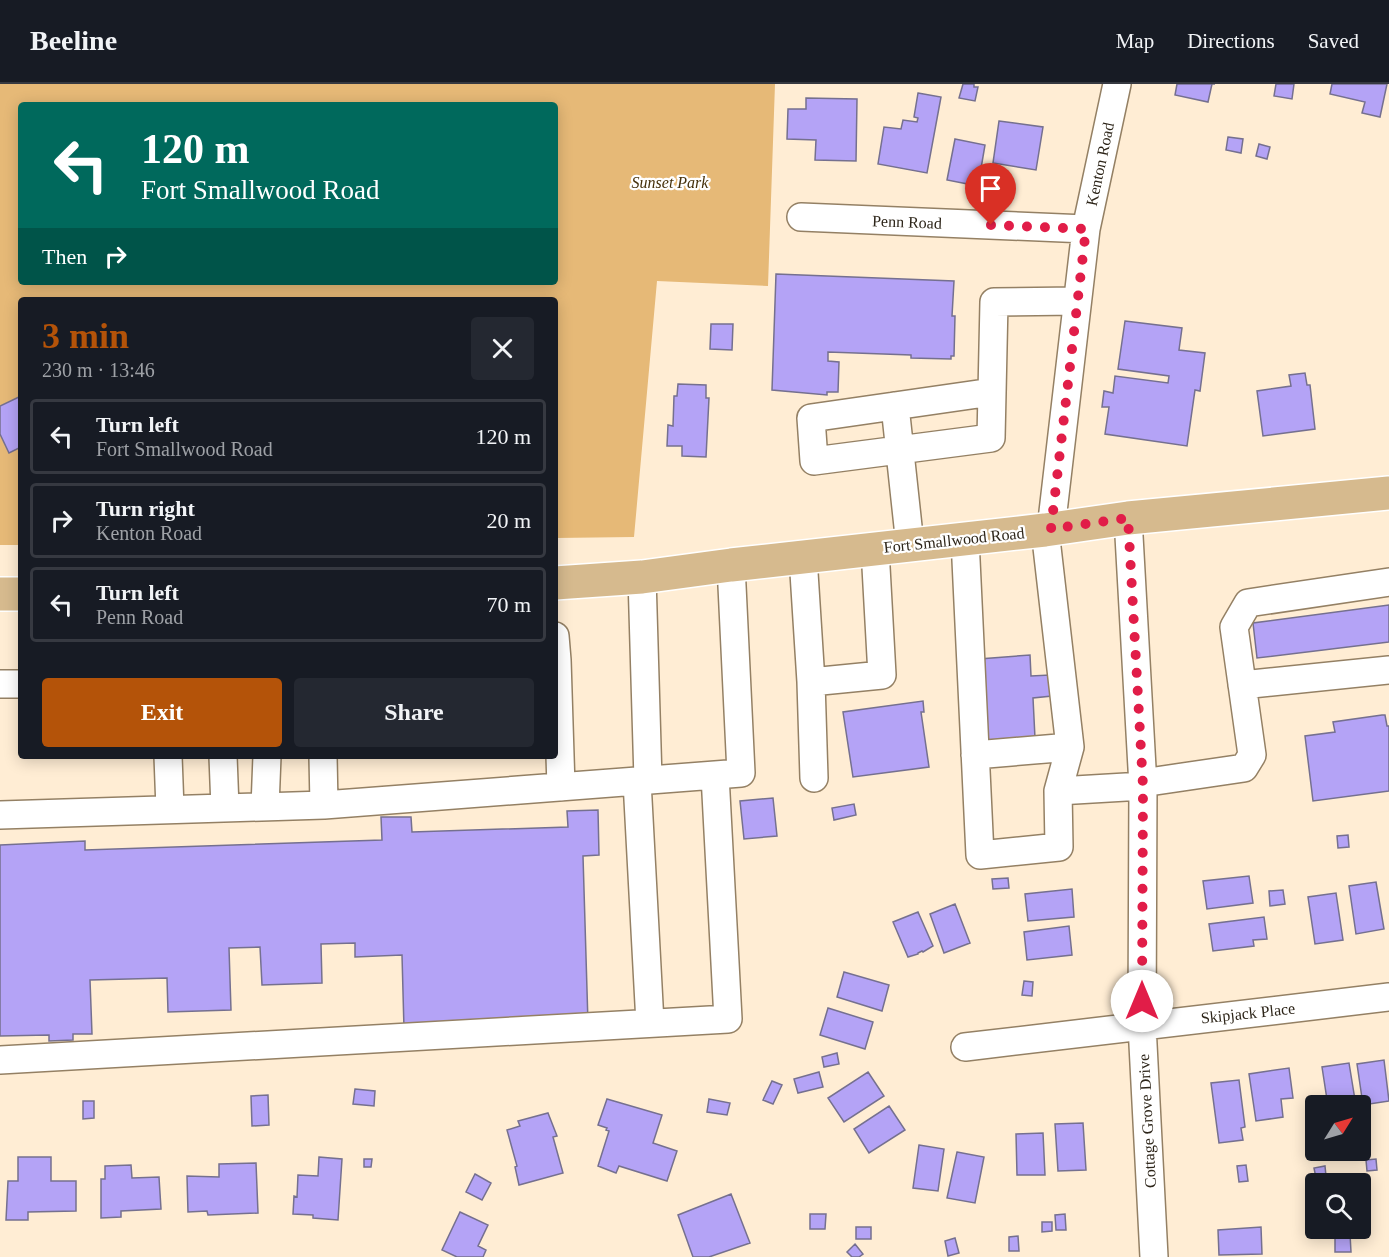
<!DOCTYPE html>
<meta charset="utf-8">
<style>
:root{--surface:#171b24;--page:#242831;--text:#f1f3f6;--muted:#9ea1a6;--line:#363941;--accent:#b45309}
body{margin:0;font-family:Georgia,serif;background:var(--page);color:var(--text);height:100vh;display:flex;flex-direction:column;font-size:22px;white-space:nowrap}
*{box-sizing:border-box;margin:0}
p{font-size:20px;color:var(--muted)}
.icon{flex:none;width:33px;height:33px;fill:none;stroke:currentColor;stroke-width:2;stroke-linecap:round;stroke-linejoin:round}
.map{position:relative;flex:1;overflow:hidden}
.sheet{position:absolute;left:18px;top:213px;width:540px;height:462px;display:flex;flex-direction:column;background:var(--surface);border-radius:6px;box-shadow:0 3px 15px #0003}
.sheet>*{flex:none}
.hud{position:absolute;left:18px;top:18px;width:540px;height:183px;border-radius:6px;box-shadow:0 3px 15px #0003;background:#00695c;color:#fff;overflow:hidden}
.needle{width:39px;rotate:53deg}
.fabs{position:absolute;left:1305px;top:1011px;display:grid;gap:12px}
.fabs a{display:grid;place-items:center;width:66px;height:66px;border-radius:6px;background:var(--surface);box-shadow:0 3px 15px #0003;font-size:30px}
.pin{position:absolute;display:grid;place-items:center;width:51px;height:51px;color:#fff;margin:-62px -26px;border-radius:50% 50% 50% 0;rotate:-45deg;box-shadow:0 0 6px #0007}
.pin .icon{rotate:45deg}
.me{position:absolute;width:66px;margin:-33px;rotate:0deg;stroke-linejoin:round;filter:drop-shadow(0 0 4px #0008)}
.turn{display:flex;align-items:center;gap:21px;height:126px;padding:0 24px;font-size:27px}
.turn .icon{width:78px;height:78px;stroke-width:2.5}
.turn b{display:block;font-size:42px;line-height:51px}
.then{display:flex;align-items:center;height:57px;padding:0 24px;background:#0003;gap:12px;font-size:22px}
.round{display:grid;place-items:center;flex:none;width:63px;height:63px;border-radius:6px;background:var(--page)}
.headline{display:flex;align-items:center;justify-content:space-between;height:102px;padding:0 24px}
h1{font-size:36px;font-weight:800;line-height:45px;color:var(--accent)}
.primary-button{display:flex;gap:12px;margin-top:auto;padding:12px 24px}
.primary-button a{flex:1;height:69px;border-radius:6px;background:var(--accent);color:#fff;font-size:24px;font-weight:800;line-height:69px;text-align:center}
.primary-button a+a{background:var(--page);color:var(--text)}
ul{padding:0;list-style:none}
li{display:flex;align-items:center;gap:18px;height:75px;margin:0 12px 9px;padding:0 12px;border:3px solid var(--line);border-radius:6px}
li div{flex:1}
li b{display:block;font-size:22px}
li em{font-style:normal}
header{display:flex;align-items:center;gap:36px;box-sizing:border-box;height:84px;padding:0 30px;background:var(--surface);border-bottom:2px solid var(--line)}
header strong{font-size:28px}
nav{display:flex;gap:33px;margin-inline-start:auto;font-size:21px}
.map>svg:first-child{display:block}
.green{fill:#e6b977;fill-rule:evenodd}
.building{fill:#b4a3f6;stroke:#75708f;stroke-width:1.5}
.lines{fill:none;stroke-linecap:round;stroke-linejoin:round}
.minor-casing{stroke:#948064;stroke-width:30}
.major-casing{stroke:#fff;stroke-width:36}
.minor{stroke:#fff;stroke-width:27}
.major{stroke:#d6ba8e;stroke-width:33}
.route{stroke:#e11d48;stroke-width:10;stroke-dasharray:0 18}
.labels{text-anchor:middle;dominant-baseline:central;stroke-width:4.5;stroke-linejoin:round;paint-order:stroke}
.street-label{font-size:16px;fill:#2d2519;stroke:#fff}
.park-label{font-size:16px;font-style:italic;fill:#45300b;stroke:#fff}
</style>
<header>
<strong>Beeline</strong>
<nav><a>Map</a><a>Directions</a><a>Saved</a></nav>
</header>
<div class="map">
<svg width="1389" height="1173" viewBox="0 0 1389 1173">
<rect width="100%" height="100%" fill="#ffedd4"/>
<path class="green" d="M 0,0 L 775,0 L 768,202 L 657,197 L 634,453 L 555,454 L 555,216 L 21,216 L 21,461 L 0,461 ZM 21,21 L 555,21 L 555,198 L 21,198 Z"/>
<path class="building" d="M 963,0 L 974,0 L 974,3 L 978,3 L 975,17 L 959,14 Z
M 1177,0 L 1215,0 L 1212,0 L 1208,18 L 1175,11 Z
M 1276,0 L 1294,0 L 1292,15 L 1274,12 Z
M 1332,0 L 1387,0 L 1380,33 L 1362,29 L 1365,18 L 1330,10 Z
M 918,9 L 941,13 L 927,89 L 878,80 L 884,43 L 901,45 L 903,36 L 917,38 L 918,34 L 914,33 Z
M 806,14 L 857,15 L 856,77 L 815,76 L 816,56 L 787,55 L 788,25 L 806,25 Z
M 999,37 L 1043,43 L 1036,86 L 993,79 Z
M 1228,53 L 1243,55 L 1241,69 L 1226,66 Z
M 955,55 L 985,61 L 978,102 L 947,96 Z
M 1259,60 L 1270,63 L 1267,75 L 1256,72 Z
M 776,190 L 954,197 L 952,232 L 955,232 L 954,272 L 951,272 L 951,275 L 911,274 L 911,271 L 828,268 L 828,277 L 839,278 L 838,308 L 827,308 L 827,311 L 772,306 Z
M 1125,237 L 1182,244 L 1179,266 L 1205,269 L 1200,307 L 1195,306 L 1187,362 L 1105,350 L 1109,323 L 1102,323 L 1104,307 L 1113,309 L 1115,292 L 1168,299 L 1169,292 L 1118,285 Z
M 711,240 L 733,240 L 732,266 L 710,265 Z
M 1305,289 L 1307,301 L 1310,301 L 1315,345 L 1263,352 L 1257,307 L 1291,302 L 1289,291 Z
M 678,300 L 706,301 L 706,314 L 709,314 L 706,373 L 682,372 L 682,362 L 667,362 L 668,341 L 673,342 L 674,312 L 677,312 Z
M 21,312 L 21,363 L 9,369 L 0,350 L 0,322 Z
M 1389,521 L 1389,558 L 1257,574 L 1253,539 Z
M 1030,571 L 1031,592 L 1050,591 L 1052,612 L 1033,614 L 1035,654 L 985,657 L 979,575 Z
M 923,617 L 924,628 L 921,628 L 929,683 L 853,693 L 843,628 Z
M 1382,631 L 1385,631 L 1387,642 L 1389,642 L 1389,707 L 1313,717 L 1305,652 L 1335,648 L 1333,638 Z
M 773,714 L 777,752 L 744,755 L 740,717 Z
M 854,720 L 856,731 L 834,736 L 832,724 Z
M 598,726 L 599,771 L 583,772 L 588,939 L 404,945 L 402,871 L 355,873 L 355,859 L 321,860 L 322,899 L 262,901 L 260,863 L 229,864 L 231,926 L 168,928 L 167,894 L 90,896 L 92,950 L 73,950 L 73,956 L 49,957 L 49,951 L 0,952 L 0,761 L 85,757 L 85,766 L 382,756 L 381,733 L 411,733 L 412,748 L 568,743 L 567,727 Z
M 1348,751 L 1349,763 L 1338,764 L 1337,752 Z
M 1249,792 L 1253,819 L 1207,825 L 1203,797 Z
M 1008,794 L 1009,804 L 993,805 L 992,795 Z
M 1376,798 L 1384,845 L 1356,850 L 1349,802 Z
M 1072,805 L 1074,833 L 1028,837 L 1025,810 Z
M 1283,806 L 1285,820 L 1270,822 L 1269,807 Z
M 1336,809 L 1343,856 L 1315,860 L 1308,813 Z
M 955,820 L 970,859 L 944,869 L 930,830 Z
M 918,828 L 933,862 L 923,868 L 922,867 L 918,869 L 918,870 L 908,873 L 893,838 Z
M 1264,833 L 1267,855 L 1253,856 L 1254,862 L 1213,867 L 1209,840 Z
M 1069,842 L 1072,871 L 1027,876 L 1024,848 Z
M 844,888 L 889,901 L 882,927 L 837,913 Z
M 1024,897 L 1033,898 L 1032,912 L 1022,911 Z
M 828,924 L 873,938 L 865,965 L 820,951 Z
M 837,969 L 839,980 L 824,983 L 822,973 Z
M 1384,976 L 1389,1017 L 1363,1021 L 1357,980 Z
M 1349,979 L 1356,1022 L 1328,1022 L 1322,983 Z
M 1289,984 L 1293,1014 L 1281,1015 L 1283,1033 L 1256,1037 L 1249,990 Z
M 819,988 L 823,1003 L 798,1009 L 794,995 Z
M 868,988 L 884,1012 L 844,1038 L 828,1014 Z
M 1239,996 L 1245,1043 L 1241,1044 L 1243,1056 L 1219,1059 L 1211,999 Z
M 772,997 L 782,1001 L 773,1020 L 763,1016 Z
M 355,1005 L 375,1007 L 374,1022 L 353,1020 Z
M 268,1011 L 269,1041 L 252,1042 L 251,1012 Z
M 607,1015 L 662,1031 L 653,1059 L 677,1067 L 667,1097 L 619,1082 L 616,1089 L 598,1082 L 609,1047 L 606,1046 L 607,1044 L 598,1041 Z
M 709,1015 L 730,1019 L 727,1031 L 707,1028 Z
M 83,1017 L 94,1017 L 94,1034 L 83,1035 Z
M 889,1022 L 905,1046 L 869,1069 L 854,1045 Z
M 548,1029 L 557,1052 L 553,1053 L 563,1089 L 519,1101 L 515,1083 L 517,1082 L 507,1046 L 520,1042 L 518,1037 Z
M 1083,1039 L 1086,1086 L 1058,1087 L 1055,1040 Z
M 1043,1049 L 1045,1091 L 1017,1091 L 1016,1050 Z
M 919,1061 L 944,1065 L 938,1107 L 913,1104 Z
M 957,1068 L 984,1073 L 975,1119 L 947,1114 Z
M 18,1073 L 51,1073 L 51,1097 L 76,1097 L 76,1127 L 28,1128 L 28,1136 L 6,1136 L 8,1097 L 18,1097 Z
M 319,1073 L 342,1075 L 338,1136 L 313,1134 L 313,1131 L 293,1130 L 294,1112 L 297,1113 L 298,1091 L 318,1092 Z
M 364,1075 L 372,1075 L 371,1083 L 364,1083 Z
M 1376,1075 L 1377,1086 L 1367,1087 L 1366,1076 Z
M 256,1079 L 258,1129 L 208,1131 L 207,1127 L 188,1128 L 187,1092 L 219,1093 L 219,1080 Z
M 131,1081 L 132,1094 L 159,1093 L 161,1125 L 121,1127 L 121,1133 L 101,1134 L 101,1095 L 105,1095 L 105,1082 Z
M 1246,1081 L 1248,1097 L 1239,1098 L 1237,1082 Z
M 1325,1082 L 1326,1092 L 1316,1094 L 1314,1084 Z
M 475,1090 L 491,1099 L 482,1116 L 466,1108 Z
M 731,1110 L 750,1159 L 709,1173 L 693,1173 L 678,1131 Z
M 460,1128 L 488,1141 L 478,1162 L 486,1166 L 483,1173 L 457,1173 L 442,1166 Z
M 810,1130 L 826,1130 L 825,1145 L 810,1145 Z
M 1065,1130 L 1066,1146 L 1056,1146 L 1055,1131 Z
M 1042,1138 L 1052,1138 L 1052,1147 L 1042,1148 Z
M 856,1143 L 871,1143 L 871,1155 L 856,1155 Z
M 1261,1143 L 1262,1170 L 1219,1171 L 1218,1146 Z
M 1335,1150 L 1350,1150 L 1351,1168 L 1335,1168 Z
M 1018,1152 L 1019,1167 L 1009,1167 L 1009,1153 Z
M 955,1154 L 959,1169 L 948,1172 L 945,1157 Z
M 855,1160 L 863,1170 L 859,1173 L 852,1173 L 847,1168 Z"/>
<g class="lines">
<defs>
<path id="minor" d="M 801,133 L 1086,145
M 992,308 L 811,334 L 814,377 L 991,354 L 994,218 L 1077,217
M 895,322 L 910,461
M 1128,434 L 1143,702 L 1142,941 L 1154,1173
M 1051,445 L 1086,145 L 1117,0
M 1045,446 L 1070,663 L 1058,707
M 965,455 L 980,771 L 1059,763 L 1058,707 L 1143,702
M 803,473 L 811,598 L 814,694
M 642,493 L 648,696
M 555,552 L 557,576 L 561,703
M 811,598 L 882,591 L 875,465
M 0,600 L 21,600
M 1242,601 L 1389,586
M 975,671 L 1070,663
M 168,672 L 170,725
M 223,672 L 225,724
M 323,672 L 324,721
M 637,697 L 650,939
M 1142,699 L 1244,684 L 1252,671 L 1234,543 L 1248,519 L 1389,498
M 265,723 L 267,672
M 0,731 L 324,721 L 741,689 L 731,481
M 965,963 L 1389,913
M 0,976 L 728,935 L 715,691"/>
<path id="major" d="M 555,499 L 642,493 L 731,481 L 1045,446 L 1128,434 L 1389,409
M 0,510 L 21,510"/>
</defs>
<use href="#minor" class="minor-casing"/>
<use href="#major" class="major-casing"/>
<use href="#minor" class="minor"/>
<use href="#major" class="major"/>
</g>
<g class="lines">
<path class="route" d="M 991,141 L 1086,145 L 1051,445 L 1128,434 L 1143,702 L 1142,917"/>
</g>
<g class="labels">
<g class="street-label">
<text transform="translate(1100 80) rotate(-78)">Kenton Road</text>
<text transform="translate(907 138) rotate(2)">Penn Road</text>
<text transform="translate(954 456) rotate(-6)">Fort Smallwood Road</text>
<text transform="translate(1248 929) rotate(-6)">Skipjack Place</text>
<text transform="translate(1147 1037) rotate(-93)">Cottage Grove Drive</text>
</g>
<g class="park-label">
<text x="670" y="98">Sunset Park</text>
</g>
</g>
</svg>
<div class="fabs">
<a><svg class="needle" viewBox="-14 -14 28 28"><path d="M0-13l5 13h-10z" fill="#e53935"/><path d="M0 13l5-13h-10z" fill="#9ea1a6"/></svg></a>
<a><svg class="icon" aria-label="search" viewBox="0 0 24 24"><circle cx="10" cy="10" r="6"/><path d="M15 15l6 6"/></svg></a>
</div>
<div class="pin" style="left:991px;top:141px;background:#d93025"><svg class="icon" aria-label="arrive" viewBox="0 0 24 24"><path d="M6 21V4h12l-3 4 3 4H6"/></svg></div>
<svg class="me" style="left:1142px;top:917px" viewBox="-20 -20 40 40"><circle r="19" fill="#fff"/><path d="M0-13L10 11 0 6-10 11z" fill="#e11d48"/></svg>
<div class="hud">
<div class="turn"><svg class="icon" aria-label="left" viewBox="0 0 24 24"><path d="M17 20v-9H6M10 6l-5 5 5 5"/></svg><div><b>120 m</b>Fort Smallwood Road</div></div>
<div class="then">Then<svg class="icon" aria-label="right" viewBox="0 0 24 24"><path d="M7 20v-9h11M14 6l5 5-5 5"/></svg></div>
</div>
<section class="sheet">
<div class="headline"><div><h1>3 min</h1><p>230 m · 13:46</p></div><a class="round"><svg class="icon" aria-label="close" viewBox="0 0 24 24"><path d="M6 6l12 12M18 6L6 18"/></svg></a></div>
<ul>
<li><svg class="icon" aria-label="left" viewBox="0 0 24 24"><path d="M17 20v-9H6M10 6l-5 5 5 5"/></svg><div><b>Turn left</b><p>Fort Smallwood Road</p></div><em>120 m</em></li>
<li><svg class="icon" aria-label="right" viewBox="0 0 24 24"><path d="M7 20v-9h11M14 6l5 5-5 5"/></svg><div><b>Turn right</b><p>Kenton Road</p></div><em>20 m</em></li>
<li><svg class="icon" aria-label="left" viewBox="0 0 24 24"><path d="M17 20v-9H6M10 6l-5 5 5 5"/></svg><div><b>Turn left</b><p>Penn Road</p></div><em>70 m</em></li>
</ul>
<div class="primary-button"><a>Exit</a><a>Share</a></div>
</section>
</div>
